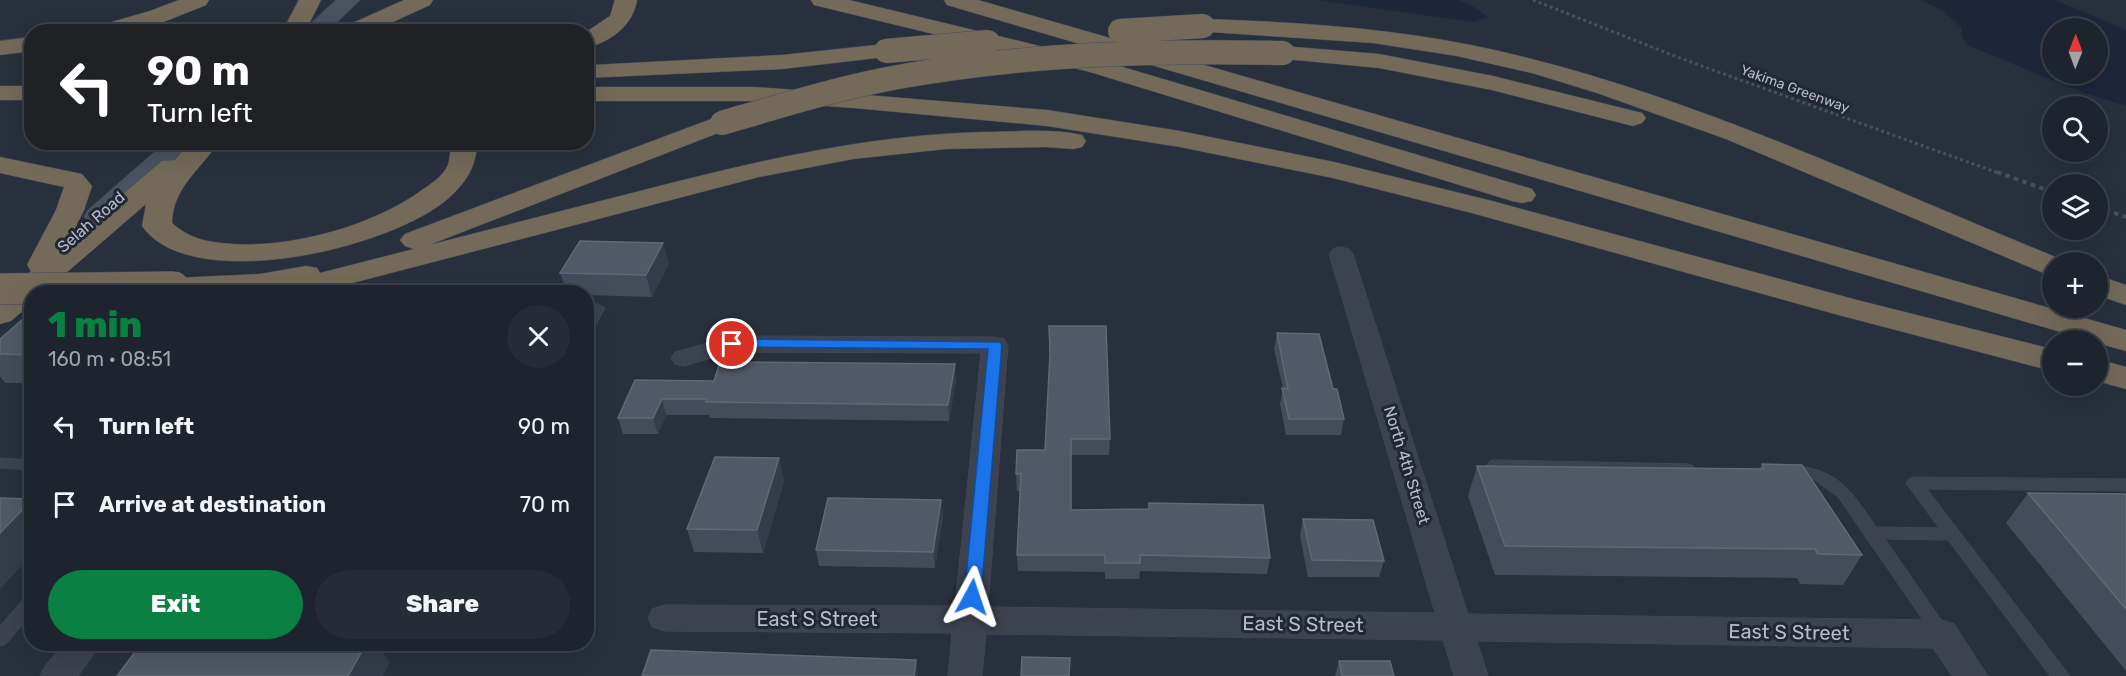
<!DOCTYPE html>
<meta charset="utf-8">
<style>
:root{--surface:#1e242e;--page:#262c36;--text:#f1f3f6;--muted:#a1a4aa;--line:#3c414a;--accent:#0b8043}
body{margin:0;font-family:Rubik,sans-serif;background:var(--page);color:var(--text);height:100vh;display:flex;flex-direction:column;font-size:22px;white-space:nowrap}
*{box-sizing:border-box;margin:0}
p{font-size:20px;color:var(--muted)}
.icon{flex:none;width:33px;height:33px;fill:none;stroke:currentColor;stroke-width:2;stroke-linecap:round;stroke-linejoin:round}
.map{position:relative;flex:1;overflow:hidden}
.panel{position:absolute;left:24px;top:285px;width:570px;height:366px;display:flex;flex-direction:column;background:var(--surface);border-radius:24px;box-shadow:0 6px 24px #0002,0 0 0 2px var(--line)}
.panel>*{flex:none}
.guide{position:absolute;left:24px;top:24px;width:570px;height:126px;border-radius:24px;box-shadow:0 6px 24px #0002,0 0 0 2px var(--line);background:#202124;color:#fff;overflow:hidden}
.needle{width:39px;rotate:1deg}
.tools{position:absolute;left:2042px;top:18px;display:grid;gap:12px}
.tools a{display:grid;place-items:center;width:66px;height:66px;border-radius:50%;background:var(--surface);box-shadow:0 6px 24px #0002,0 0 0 2px var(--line);font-size:30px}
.pin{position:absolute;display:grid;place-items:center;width:51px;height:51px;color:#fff;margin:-26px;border:3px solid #fff;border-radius:50%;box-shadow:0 2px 6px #0007}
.me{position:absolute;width:66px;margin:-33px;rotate:5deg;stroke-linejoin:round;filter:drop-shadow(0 0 4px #0008)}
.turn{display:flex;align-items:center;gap:21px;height:126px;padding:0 24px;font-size:27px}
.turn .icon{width:78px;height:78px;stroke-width:2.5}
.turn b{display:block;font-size:42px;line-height:51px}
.round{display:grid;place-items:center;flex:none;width:63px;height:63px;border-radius:32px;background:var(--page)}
.overview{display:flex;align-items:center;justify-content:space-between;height:102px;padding:0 24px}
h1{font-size:36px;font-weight:800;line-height:45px;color:var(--accent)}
.action{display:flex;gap:12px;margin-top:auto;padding:12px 24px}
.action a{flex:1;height:69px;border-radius:36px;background:var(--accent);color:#fff;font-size:24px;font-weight:800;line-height:69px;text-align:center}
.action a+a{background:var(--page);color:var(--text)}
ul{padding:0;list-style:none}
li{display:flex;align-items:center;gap:18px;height:78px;padding:0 24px}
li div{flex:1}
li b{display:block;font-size:22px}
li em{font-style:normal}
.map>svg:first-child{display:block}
.water{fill:#1c273a;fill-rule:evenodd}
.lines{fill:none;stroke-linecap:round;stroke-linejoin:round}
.lane-casing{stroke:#454b57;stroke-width:1}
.street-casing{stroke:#454b57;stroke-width:1}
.secondary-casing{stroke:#454b57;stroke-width:1}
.highway-casing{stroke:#474d58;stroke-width:1}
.path-far1{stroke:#435456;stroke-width:3;stroke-dasharray:3 3;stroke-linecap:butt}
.path{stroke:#435456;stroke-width:4;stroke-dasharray:4.5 4.5;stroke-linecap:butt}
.lane{fill:#3c424e;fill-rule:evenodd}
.street{fill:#3c424e;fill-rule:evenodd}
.secondary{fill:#4a5160;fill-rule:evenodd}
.highway{fill:#736a5a;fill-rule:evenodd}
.highway-bridge-far1-casing{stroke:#474d58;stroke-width:25;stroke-linecap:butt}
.highway-bridge-casing{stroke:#474d58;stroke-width:32;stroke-linecap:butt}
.highway-bridge-far1{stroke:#736a5a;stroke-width:24}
.highway-bridge{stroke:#736a5a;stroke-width:31}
.wall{fill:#434c5b}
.shaded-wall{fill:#333c4a}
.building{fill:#4f5967;stroke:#606876;stroke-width:1.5}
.route{fill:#1a73e8;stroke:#114b97;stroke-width:1.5}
.labels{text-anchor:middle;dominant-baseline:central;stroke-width:6;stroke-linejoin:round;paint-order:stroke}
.far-street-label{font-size:14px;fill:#b8bdc8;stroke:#212733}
.street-label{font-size:16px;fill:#b8bdc8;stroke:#212733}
.near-street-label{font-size:20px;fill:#b8bdc8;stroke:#212733}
</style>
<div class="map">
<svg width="2126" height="676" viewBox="0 0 2126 676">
<rect width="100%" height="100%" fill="#28303d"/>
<path class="water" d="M 1317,0 L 1459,0 L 1471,5 L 1488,17 L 1472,22 Z
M 1922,0 L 2055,0 L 2126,30 L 2126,106 L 2076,90 L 1967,45 L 1961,35 L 1962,28 L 1944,12 ZM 2052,28 L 2097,28 L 2097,74 L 2052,74 Z"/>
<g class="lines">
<defs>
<path id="lane" d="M 598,304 L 605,308 L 591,333 L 586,334 L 586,317 L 593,305 Z
M 0,458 L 32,460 L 32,470 L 0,468 Z
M 1495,460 L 1687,464 L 1692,465 L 1695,469 L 1692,473 L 1687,474 L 1495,470 L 1490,469 L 1487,465 L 1490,461 Z
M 1788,465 C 1838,468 1850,489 1876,527 L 1939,528 L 1906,483 L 1909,479 L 1914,477 L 2126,479 L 2126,491 L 1927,489 L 2070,676 L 2050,676 L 1948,540 L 1885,539 L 1951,634 L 1948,639 L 1942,641 L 1936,639 L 1838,497 L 1813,479 L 1783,474 L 1780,470 L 1783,466 Z
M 32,594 L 32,614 L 6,644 L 0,646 L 0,626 L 26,596 Z"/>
<path id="street" d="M 1341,247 L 1349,249 L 1353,254 L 1468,614 L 1942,620 L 1954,624 L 1988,676 L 1952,676 L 1933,648 L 1477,641 L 1488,676 L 1454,676 L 1443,640 L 986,634 L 982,676 L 948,676 L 952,633 L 664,631 L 652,627 L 648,618 L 652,609 L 664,605 L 955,606 L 981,353 L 733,352 L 684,366 L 675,364 L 671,358 L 675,352 L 732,336 L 995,337 L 1004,339 L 1008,345 L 988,607 L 1435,613 L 1329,254 L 1333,249 Z
M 64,644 L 101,644 L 78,676 L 40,676 L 45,666 Z"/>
<path id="secondary" d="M 336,0 L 360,0 L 327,32 L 302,32 Z
M 166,142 L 195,142 L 108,222 L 98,225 L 88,222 L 84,216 L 88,210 Z"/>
<path id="highway" d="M 179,0 L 209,0 L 206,5 L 166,21 L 128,32 L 91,32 L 94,27 L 150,11 Z
M 299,0 L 321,0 L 305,32 L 282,32 Z
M 404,0 L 433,0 L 430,5 L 371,32 L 341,32 L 344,27 Z
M 615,0 L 637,0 C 633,26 610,42 586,48 L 586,32 L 610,16 Z
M 811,0 L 849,0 L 1106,62 L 1532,189 L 1536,195 L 1532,201 L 1522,203 L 1512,201 L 1090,72 L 814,5 Z
M 944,0 L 978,0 L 2126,330 L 2126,351 L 2097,343 L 2097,340 L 2088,340 L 947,5 Z
M 1203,19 C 1302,22 1402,29 1499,51 C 1695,96 1878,185 2063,260 L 2065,262 L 2052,262 L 2052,275 L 2041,272 L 1726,139 L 1597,93 L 1532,73 L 1457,56 L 1373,43 L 1195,31 L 1192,26 L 1195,21 Z
M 32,37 L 32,51 L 0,55 L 0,41 Z
M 886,44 L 894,46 L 898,51 L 894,56 L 782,69 L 586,78 L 586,66 L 592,65 L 782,55 Z
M 1283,46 L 1379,54 L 1493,76 L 1642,113 L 1646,118 L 1642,123 L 1633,126 L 1492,90 L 1379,68 L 1275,58 L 1271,53 L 1275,48 Z
M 0,86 L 32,86 L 32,100 L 0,100 Z
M 586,87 L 754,87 L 854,94 L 1047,110 L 1180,131 L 1334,162 L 1492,201 L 1857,300 L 2052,349 L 2052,371 L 1835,314 L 1472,213 L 1333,178 L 1180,147 L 1047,126 L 854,108 L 754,101 L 586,101 Z
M 722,115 L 731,118 L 735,123 L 731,128 L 429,245 C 500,227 572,208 644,190 C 756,161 867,135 983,132 C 1015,132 1050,128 1082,135 L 1086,141 L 1082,147 L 1073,149 L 1046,147 L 946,149 L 853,159 L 759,177 L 318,292 L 162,292 L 158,287 L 163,280 L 174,278 L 260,274 L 306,266 L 317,268 L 320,273 L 414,249 L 405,246 L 400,240 L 405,234 Z
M 191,142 L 219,142 C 200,170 173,187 172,223 C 182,232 195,239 208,241 C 273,254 369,229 422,190 C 431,184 443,176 448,165 C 450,159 450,149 452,142 L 478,142 C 475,164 471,175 456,191 C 407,246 192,298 142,226 L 146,204 L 44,292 L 32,292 L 32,303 L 11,321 L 0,324 L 0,297 L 31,271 L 27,265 L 56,210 L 64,187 L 0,173 L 0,157 L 82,174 L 92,186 L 84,210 L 70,239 L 162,161 L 175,160 Z
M 2097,275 L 2126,285 L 2126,305 L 2097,295 Z
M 2097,359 L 2126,367 L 2126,389 L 2097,381 Z"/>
</defs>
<use href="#lane" class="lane-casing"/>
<use href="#street" class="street-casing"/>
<use href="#secondary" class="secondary-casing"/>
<use href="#highway" class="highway-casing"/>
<path class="path-far1" d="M 1533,0 L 1677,57 L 2001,174"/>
<path class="path" d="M 1997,172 L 2052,192
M 2097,207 L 2126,217"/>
<use href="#lane" class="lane"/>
<use href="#street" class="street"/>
<use href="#secondary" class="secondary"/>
<use href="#highway" class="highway"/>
<defs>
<path id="highway-bridge-far1" d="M 1120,31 L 1203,26
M 886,51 L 988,42
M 722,123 C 780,106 838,88 898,77 C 1025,54 1154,50 1283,53"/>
<path id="highway-bridge" d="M 0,289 L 174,287"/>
</defs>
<use href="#highway-bridge-far1" class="highway-bridge-far1-casing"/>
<use href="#highway-bridge" class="highway-bridge-casing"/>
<use href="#highway-bridge-far1" class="highway-bridge-far1"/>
<use href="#highway-bridge" class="highway-bridge"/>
</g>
<path class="wall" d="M 669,264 L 652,297 L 586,295 L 586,292 L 567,292 L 560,273 Z
M 32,313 L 32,383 L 5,383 L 0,376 L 0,339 Z
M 1049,326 L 1110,439 L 1109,455 L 1071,455 L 1071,510 L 1149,509 L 1149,503 L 1270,558 L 1267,574 L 1140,571 L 1139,579 L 1105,579 L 1105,572 L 1018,571 L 1017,555 L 1020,491 L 1017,491 L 1016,474 L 1045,450 L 1050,359 Z
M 1277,333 L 1333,389 L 1344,419 L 1341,435 L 1286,435 L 1280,404 L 1283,388 L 1274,349 Z
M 635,380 L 714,381 L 956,380 L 949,421 L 710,418 L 709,415 L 666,415 L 658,434 L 623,434 L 618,418 Z
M 779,458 L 784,481 L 763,553 L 694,552 L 687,529 Z
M 1762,464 L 1862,555 L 1843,585 L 1800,584 L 1797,578 L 1495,575 L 1468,496 L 1477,466 L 1759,469 Z
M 2028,493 L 2126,494 L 2126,671 L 2006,523 Z
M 941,500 L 943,516 L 935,568 L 819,566 L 816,550 Z
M 1303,519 L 1384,561 L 1379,577 L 1308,577 L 1300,536 Z
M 1339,661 L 1394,676 L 1335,676 Z"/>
<path class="shaded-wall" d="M 663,243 L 669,264 L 652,297 L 646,275 Z
M 955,364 L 956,380 L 949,421 L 948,405 Z
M 662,399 L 666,415 L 658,434 L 653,418 Z
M 779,458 L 784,481 L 763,553 L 757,530 Z
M 32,500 L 32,555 L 0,589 L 0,533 Z
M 941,500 L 943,516 L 935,568 L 933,552 Z
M 366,644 L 378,644 L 390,663 L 383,676 L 348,676 Z
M 916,660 L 918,676 L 914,676 Z"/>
<path class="building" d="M 580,241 L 663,243 L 646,275 L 560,273 Z
M 30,313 L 32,313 L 32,355 L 0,354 L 0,339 Z
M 1049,326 L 1106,326 L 1110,439 L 1071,439 L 1071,510 L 1149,509 L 1149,503 L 1263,505 L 1270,558 L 1140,555 L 1140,563 L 1105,563 L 1105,555 L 1017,555 L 1021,474 L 1016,474 L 1017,450 L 1045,450 L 1050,353 Z
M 1277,333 L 1319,334 L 1333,389 L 1337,389 L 1344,419 L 1289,419 L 1282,388 L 1288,389 Z
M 720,362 L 955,364 L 948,405 L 706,402 L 707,399 L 662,399 L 653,418 L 618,418 L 635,380 L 714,381 Z
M 715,457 L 779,458 L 757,530 L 687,529 Z
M 1762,464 L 1802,465 L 1862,555 L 1818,554 L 1815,549 L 1505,546 L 1477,466 L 1764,469 Z
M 2028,493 L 2126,494 L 2126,609 Z
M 0,498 L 32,499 L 32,500 L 0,533 Z
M 828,498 L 941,500 L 933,552 L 816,550 Z
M 1303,519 L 1373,520 L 1384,561 L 1312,560 Z
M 141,644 L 366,644 L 348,676 L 117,676 Z
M 651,650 L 916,660 L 914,676 L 642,676 Z
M 1022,657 L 1070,658 L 1069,676 L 1021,676 Z
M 1339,661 L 1390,661 L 1394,676 L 1342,676 Z"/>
<path class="route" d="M 732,339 L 1000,342 L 1002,345 L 981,597 L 979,602 L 972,604 L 966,602 L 964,597 L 988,349 L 727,347 L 725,344 Z"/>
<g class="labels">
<g class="far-street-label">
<text transform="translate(1795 89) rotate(20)">Yakima Greenway</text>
</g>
<g class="street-label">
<text transform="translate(91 222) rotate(-41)">Selah Road</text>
<text transform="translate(1407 465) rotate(73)">North 4th Street</text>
</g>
<g class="near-street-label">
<text x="817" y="619">East S Street</text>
<text transform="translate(1303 624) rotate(1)">East S Street</text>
<text transform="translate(1789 632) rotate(1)">East S Street</text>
</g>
</g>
</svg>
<div class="tools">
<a><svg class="needle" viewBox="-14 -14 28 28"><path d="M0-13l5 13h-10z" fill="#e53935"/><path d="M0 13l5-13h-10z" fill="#a1a4aa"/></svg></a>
<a><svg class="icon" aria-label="search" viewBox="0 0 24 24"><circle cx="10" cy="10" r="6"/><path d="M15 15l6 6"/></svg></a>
<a><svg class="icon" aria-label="layers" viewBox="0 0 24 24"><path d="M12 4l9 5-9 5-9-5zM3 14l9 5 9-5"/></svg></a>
<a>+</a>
<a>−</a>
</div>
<div class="pin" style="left:732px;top:344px;background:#d93025"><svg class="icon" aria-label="arrive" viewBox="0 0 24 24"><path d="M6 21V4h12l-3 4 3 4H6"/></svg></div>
<svg class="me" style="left:972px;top:597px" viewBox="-20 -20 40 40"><path d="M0-17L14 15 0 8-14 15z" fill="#1a73e8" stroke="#fff" stroke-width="4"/></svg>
<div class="guide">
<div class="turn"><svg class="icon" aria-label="left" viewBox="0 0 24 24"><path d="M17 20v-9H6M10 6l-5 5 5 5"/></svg><div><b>90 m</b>Turn left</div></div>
</div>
<section class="panel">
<div class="overview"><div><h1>1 min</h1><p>160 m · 08:51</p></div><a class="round"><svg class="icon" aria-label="close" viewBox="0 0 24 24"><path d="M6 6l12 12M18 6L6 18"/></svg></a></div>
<ul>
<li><svg class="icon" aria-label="left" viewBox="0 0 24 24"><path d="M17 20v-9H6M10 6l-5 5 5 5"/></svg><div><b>Turn left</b></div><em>90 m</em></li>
<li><svg class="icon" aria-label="arrive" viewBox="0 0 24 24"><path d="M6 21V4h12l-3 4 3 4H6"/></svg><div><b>Arrive at destination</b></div><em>70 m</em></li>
</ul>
<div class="action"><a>Exit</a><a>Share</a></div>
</section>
</div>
